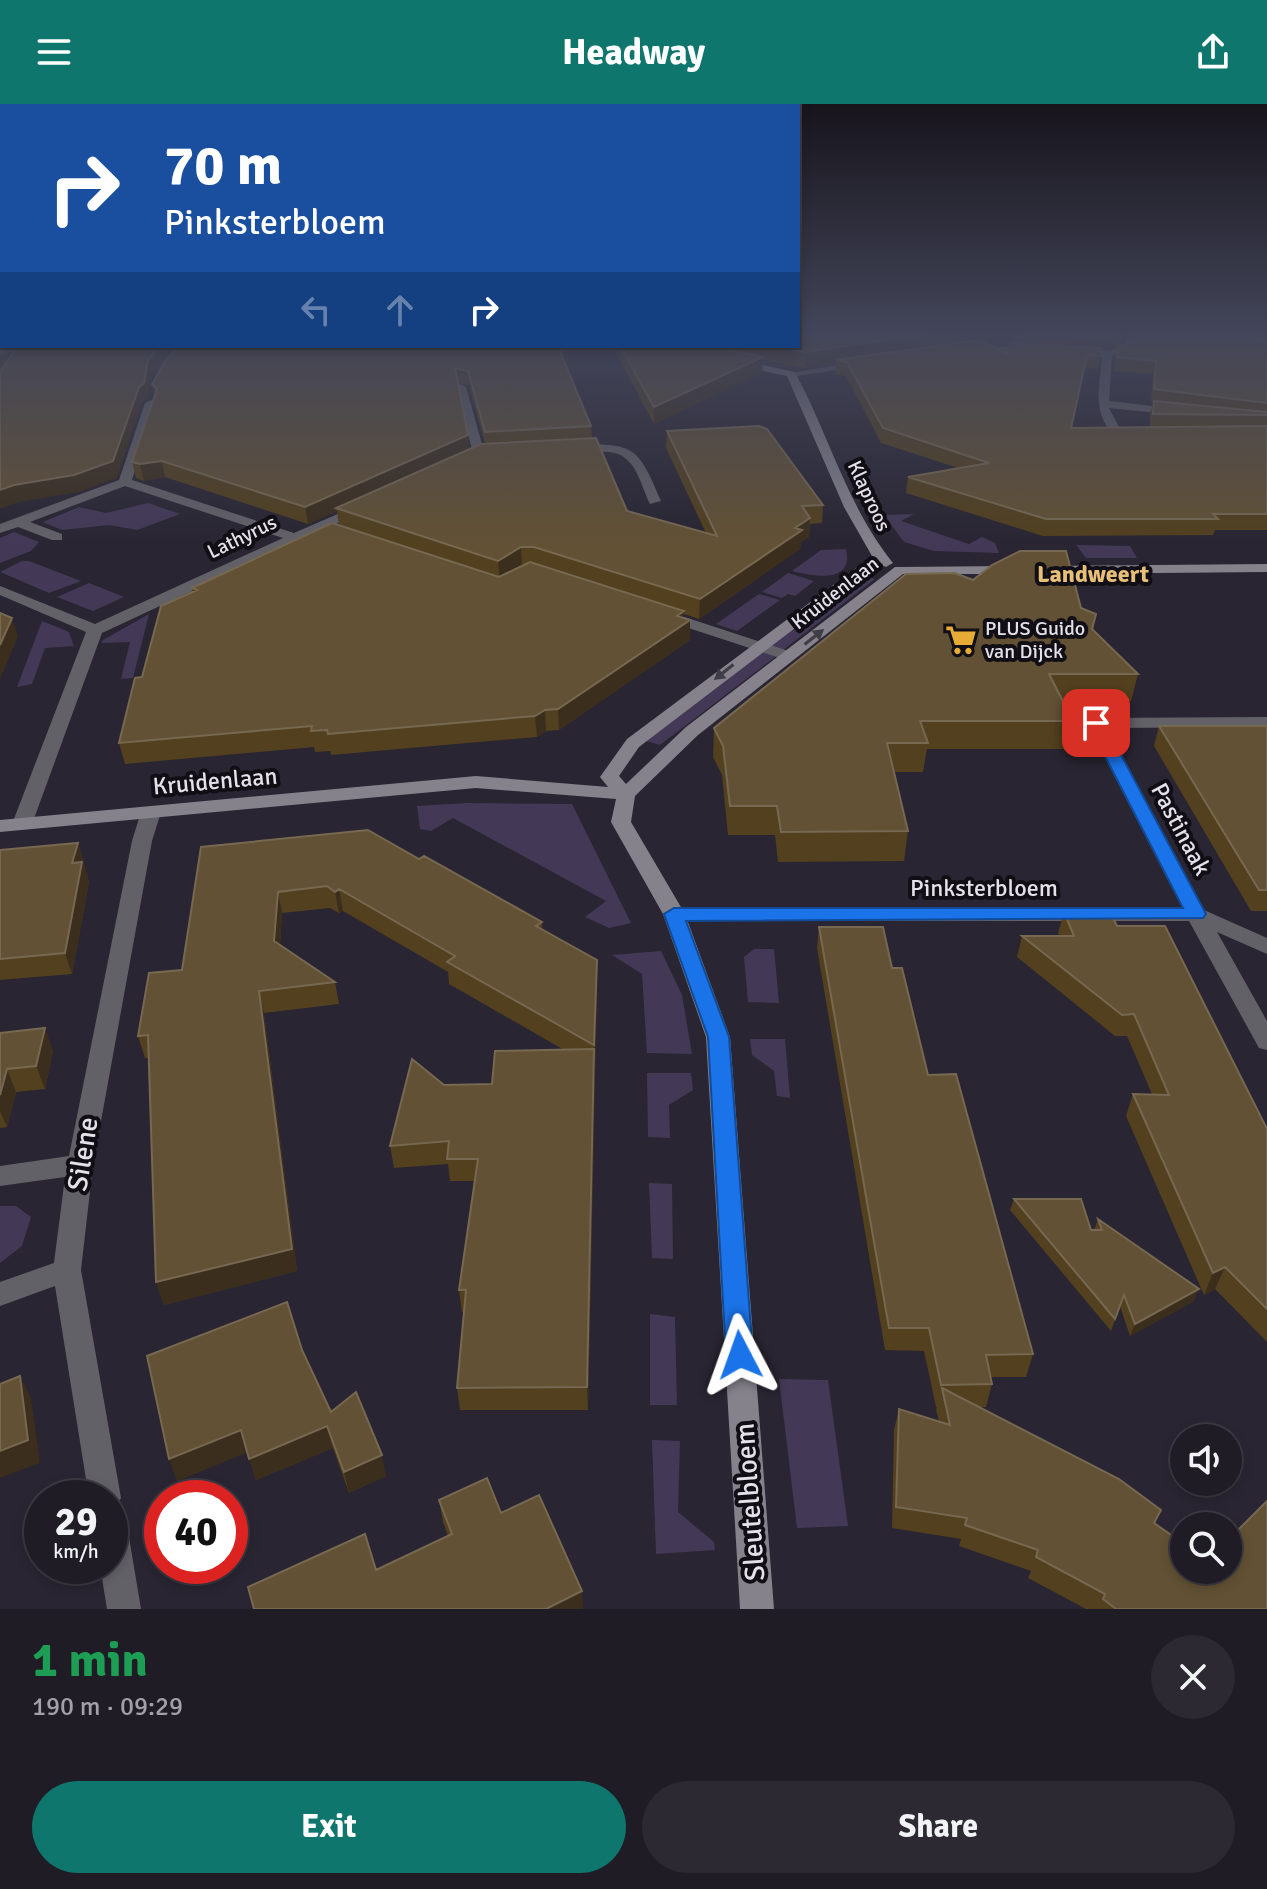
<!DOCTYPE html>
<meta charset="utf-8">
<style>
:root{--surface:#1f1c26;--page:#2c2932;--text:#f1f3f6;--muted:#a1a1a7;--line:#3c3a43;--accent:#0f766e}
body{margin:0;font-family:Signika,sans-serif;background:var(--page);color:var(--text);height:100vh;display:flex;flex-direction:column;font-size:30px;white-space:nowrap}
*{box-sizing:border-box;margin:0}
p{font-size:26px;color:var(--muted)}
.icon{flex:none;width:44px;height:44px;fill:none;stroke:currentColor;stroke-width:2;stroke-linecap:round;stroke-linejoin:round}
.map{position:relative;height:1505px;overflow:hidden}
.panel{display:flex;flex-direction:column;background:var(--surface);flex:1}
.panel>*{flex:none}
.hud{position:absolute;left:0px;top:0px;width:800px;height:244px;box-shadow:0 4px 12px #0003,0 0 0 2px var(--line);background:#1a4fa0;color:#fff;overflow:hidden}
.fabs{position:absolute;left:1170px;top:1320px;display:grid;gap:16px}
.fabs a{display:grid;place-items:center;width:72px;height:72px;border-radius:50%;background:var(--surface);box-shadow:0 4px 12px #0003,0 0 0 2px var(--line);font-size:40px}
.speed{position:absolute;left:24px;top:1376px;display:flex;gap:16px;font-size:40px;font-weight:700;text-align:center}
.speed>*{display:grid;place-content:center;width:104px;height:104px;border-radius:50%;background:var(--surface);box-shadow:0 4px 12px #0003,0 0 0 2px var(--line);line-height:1}
.speed small{font-size:20px;font-weight:400}
.speed .limit{border:12px solid #d22;background:#fff;color:#111}
.pin{position:absolute;display:grid;place-items:center;width:68px;height:68px;color:#fff;margin:-34px;border-radius:16px;box-shadow:0 4px 12px #0006}
.me{position:absolute;width:88px;margin:-44px;rotate:356deg;stroke-linejoin:round;filter:drop-shadow(0 0 6px #0008)}
.turn{display:flex;align-items:center;gap:28px;height:168px;padding:0 32px;font-size:36px}
.turn .icon{width:104px;height:104px;stroke-width:2.5}
.turn b{display:block;font-size:56px;line-height:68px}
.lanes{display:flex;align-items:center;height:76px;padding:0 32px;background:#0003;justify-content:center;gap:40px;direction:ltr}
.lanes .off{opacity:.35}
.round{display:grid;place-items:center;flex:none;width:84px;height:84px;border-radius:42px;background:var(--page)}
.headline{display:flex;align-items:center;justify-content:space-between;height:136px;padding:0 32px}
h1{font-size:48px;font-weight:700;line-height:60px;color:#1e9e55}
.button{display:flex;gap:16px;margin-top:auto;padding:16px 32px}
.button a{flex:1;height:92px;border-radius:48px;background:var(--accent);color:#fff;font-size:32px;font-weight:700;line-height:92px;text-align:center}
.button a+a{background:var(--page);color:var(--text)}
header{display:flex;justify-content:space-between;align-items:center;height:104px;padding:0 32px;background:var(--accent);color:#fff;font-size:36px;font-weight:700}
.map>svg:first-child{display:block}
.green{fill:#433957}
.lines{fill:none;stroke-linecap:round;stroke-linejoin:round}
.street{fill:#636168;fill-rule:evenodd}
.secondary{fill:#85828c;fill-rule:evenodd}
.wall{fill:#52401e;fill-rule:evenodd}
.shaded-wall{fill:#3b2e1d}
.building{fill:#625134;stroke:#766851;stroke-width:2}
.oneway{fill:#3f3d45}
.route{fill:#1a73e8;stroke:#114b97;stroke-width:2}
.labels{text-anchor:middle;dominant-baseline:central;stroke-width:8;stroke-linejoin:round;paint-order:stroke}
.far-street-label{font-size:20px;fill:#e4e1ea;stroke:#110f15}
.far-poi-label{font-size:20px;fill:#e4e1ea;stroke:#110f15;text-anchor:start}
.far-quarter-label{font-size:24px;font-weight:bold;fill:#e7bf78;stroke:#110f15}
.street-label{font-size:24px;fill:#e4e1ea;stroke:#110f15}
.near-street-label{font-size:28px;fill:#e4e1ea;stroke:#110f15}
</style>
<header><svg class="icon" aria-label="menu" viewBox="0 0 24 24"><path d="M4 6h16M4 12h16M4 18h16"/></svg>Headway<svg class="icon" aria-label="share" viewBox="0 0 24 24"><path d="M12 15V3M7 8l5-5 5 5M5 13v7h14v-7"/></svg></header>
<div class="map">
<svg width="1267" height="1505" viewBox="0 0 1267 1505">
<rect width="100%" height="100%" fill="#292532"/>
<path class="green" d="M 148,399 L 180,410 L 137,426 L 109,421 L 62,426 L 43,418 L 79,403 L 106,409 Z
M 914,410 L 901,417 L 969,440 L 982,433 L 995,439 L 999,449 L 934,447 L 904,438 L 884,411 Z
M 14,428 L 39,438 L 31,447 L 0,459 L 0,434 Z
M 1076,441 L 1130,442 L 1137,454 L 1086,454 Z
M 846,445 C 854,481 812,472 792,467 L 821,446 Z
M 22,457 L 29,457 L 81,477 L 49,489 L 0,468 Z
M 788,469 L 814,477 L 795,492 L 788,490 L 782,494 L 762,488 Z
M 863,471 L 875,475 L 783,546 L 770,542 Z
M 89,479 L 124,493 L 93,507 L 57,493 Z
M 759,490 L 780,496 L 737,527 L 716,520 Z
M 149,510 L 133,574 L 121,575 L 130,538 L 101,539 L 103,536 Z
M 42,517 L 69,528 L 74,542 L 45,544 L 32,580 L 17,583 Z
M 765,545 L 779,550 L 660,641 L 646,637 Z
M 467,699 L 572,700 L 631,819 L 609,824 L 585,813 L 606,797 L 453,714 L 431,727 L 420,725 L 417,702 Z
M 754,845 L 774,845 L 779,899 L 748,898 L 744,853 Z
M 661,847 L 682,891 L 692,950 L 647,949 L 642,870 L 612,851 Z
M 750,935 L 785,935 L 790,994 L 777,992 L 774,967 L 752,951 Z
M 647,969 L 691,969 L 693,986 L 669,1001 L 670,1034 L 648,1033 Z
M 649,1079 L 672,1080 L 673,1155 L 652,1154 Z
M 0,1102 L 16,1102 L 31,1113 L 22,1142 L 0,1159 Z
M 650,1210 L 675,1213 L 677,1301 L 650,1301 Z
M 779,1275 L 828,1276 L 848,1422 L 797,1424 Z
M 652,1336 L 680,1337 L 678,1408 L 714,1438 L 715,1446 L 656,1450 Z"/>
<g class="lines">
<path class="street" d="M 1126,230 L 1136,230 L 1133,247 L 1112,251 L 1109,297 L 1179,305 L 1185,308 L 1179,311 L 1109,304 L 1121,327 L 1139,328 L 1141,330 L 1135,333 L 1114,332 C 1091,306 1100,284 1102,252 L 1074,254 L 1069,251 L 1124,244 Z
M 970,241 L 1034,245 L 1039,248 L 1034,251 L 966,246 Z
M 859,257 L 863,262 L 791,273 L 786,270 Z
M 461,280 L 466,283 L 485,351 L 463,362 L 457,358 L 473,349 L 456,283 Z
M 151,296 L 157,299 L 132,376 L 294,429 L 356,402 L 368,405 L 102,529 L 32,720 L 22,726 L 15,724 L 12,720 L 86,528 L 0,491 L 0,482 L 95,520 L 283,434 L 125,382 L 30,418 L 62,430 L 62,436 L 52,436 L 18,423 L 0,429 L 0,420 L 119,376 L 145,299 Z
M 575,341 C 635,339 638,343 661,397 L 650,400 C 640,380 636,350 609,348 C 596,347 583,349 571,348 L 571,342 Z
M 666,507 L 795,549 L 797,552 L 789,557 L 783,555 L 661,515 L 661,509 Z
M 1267,613 L 1267,623 L 1107,624 L 1204,806 L 1267,834 L 1267,850 L 1217,828 L 1267,917 L 1267,946 L 1259,944 L 1189,817 L 674,817 L 663,810 L 674,803 L 1182,803 L 1087,619 L 1096,614 Z
M 151,702 L 161,708 L 152,737 L 93,1061 L 81,1166 L 121,1394 L 114,1406 L 122,1409 L 127,1421 L 141,1505 L 107,1505 L 100,1462 L 110,1462 L 110,1394 L 89,1394 L 55,1182 L 0,1202 L 0,1178 L 54,1159 L 65,1073 L 0,1082 L 0,1062 L 69,1052 L 132,737 L 141,708 Z"/>
<path class="secondary" d="M 738,256 L 795,268 C 829,331 847,402 893,459 L 886,463 L 879,460 L 639,643 L 619,672 L 626,680 L 686,623 L 895,463 L 1013,462 L 1020,466 L 1013,470 L 903,470 L 698,631 L 635,692 L 631,718 L 685,810 L 730,933 L 774,1505 L 740,1505 L 706,933 L 663,810 L 611,718 L 616,695 L 476,684 L 0,728 L 0,716 L 476,672 L 608,683 L 600,673 L 627,635 L 872,452 L 844,403 L 787,272 L 734,261 Z
M 1267,460 L 1267,468 L 1045,470 L 1038,466 L 1045,462 Z"/>
</g>
<path class="wall" d="M 798,230 L 959,230 L 958,239 L 1007,250 L 1013,239 L 1015,230 L 1125,230 L 1121,242 L 1135,239 L 1138,230 L 1267,230 L 1267,426 L 1215,426 L 1213,431 L 1043,432 L 906,389 L 908,373 L 958,364 L 881,339 L 846,272 L 835,270 L 836,259 L 805,264 L 763,256 L 762,269 L 654,320 L 612,242 L 798,242 ZM 1118,243 L 1114,267 L 1153,270 L 1151,298 L 1153,299 L 1150,311 L 1150,323 L 1072,324 L 1084,264 L 1098,265 L 1101,245 Z
M 558,242 L 591,322 L 592,334 L 627,407 L 706,429 L 666,344 L 667,327 L 823,401 L 822,419 L 810,420 L 809,433 L 801,438 L 800,445 L 699,515 L 684,510 L 684,514 L 690,536 L 559,626 L 546,627 L 537,633 L 331,651 L 330,647 L 315,648 L 314,643 L 125,660 L 119,639 L 142,573 L 192,488 L 192,484 L 339,422 L 337,407 L 308,420 L 165,373 L 144,377 L 136,374 L 132,358 L 155,290 L 152,280 ZM 458,279 L 469,282 L 485,339 L 469,345 L 468,331 Z
M 973,476 L 1081,504 L 1096,510 L 1093,526 L 1138,570 L 1131,597 L 1063,597 L 1073,617 L 1066,645 L 927,645 L 923,668 L 894,668 L 908,727 L 904,757 L 778,758 L 775,731 L 728,731 L 722,671 L 713,653 L 714,624 Z
M 1159,622 L 1267,622 L 1267,807 L 1251,807 L 1154,642 Z
M 78,739 L 89,778 L 72,870 L 0,876 L 0,746 Z
M 201,743 L 419,755 L 542,818 L 542,825 L 597,878 L 588,1306 L 460,1306 L 457,1284 L 464,1208 L 462,1208 L 459,1186 L 474,1077 L 450,1077 L 448,1060 L 394,1064 L 390,1042 L 444,981 L 492,980 L 564,946 L 449,880 L 448,868 L 343,807 L 339,809 L 330,804 L 282,809 L 280,840 L 335,878 L 339,900 L 264,909 L 297,1167 L 164,1201 L 156,1178 L 148,954 L 145,954 L 138,932 L 182,866 Z
M 1064,808 L 1117,822 L 1267,1025 L 1267,1238 L 1215,1185 L 1204,1191 L 1126,1012 L 1133,990 L 1152,990 L 1127,932 L 1115,932 L 1017,853 L 1022,832 L 1060,832 L 1058,829 Z
M 819,823 L 892,864 L 928,971 L 1033,1250 L 1026,1273 L 990,1273 L 992,1280 L 986,1303 L 977,1303 L 1161,1406 L 1155,1419 L 1267,1505 L 1086,1505 L 1028,1474 L 1031,1467 L 959,1442 L 961,1435 L 892,1424 L 894,1326 L 899,1305 L 939,1317 L 936,1306 L 937,1303 L 936,1303 L 924,1247 L 885,1246 L 817,844 Z
M 0,929 L 53,947 L 45,985 L 16,988 L 7,1023 L 0,1024 Z
M 1014,1095 L 1091,1126 L 1094,1126 L 1098,1115 L 1194,1197 L 1130,1232 L 1120,1202 L 1111,1227 L 1010,1106 Z
M 302,1246 L 331,1308 L 386,1372 L 349,1389 L 333,1344 L 256,1376 L 247,1348 L 177,1377 Z
M 439,1396 L 501,1409 L 376,1466 L 448,1432 L 443,1418 Z"/>
<path class="shaded-wall" d="M 924,230 L 959,230 L 958,240 L 836,256 L 836,259 L 805,264 L 806,248 Z
M 1118,230 L 1125,230 L 1120,242 L 1090,247 L 1092,234 Z
M 160,242 L 175,242 L 151,270 L 148,294 L 142,298 L 117,374 L 79,388 L 19,398 L 0,405 L 0,386 L 148,256 Z
M 15,246 L 19,260 L 0,266 L 0,250 Z
M 763,253 L 762,269 L 654,320 L 654,303 Z
M 468,331 L 470,347 L 336,404 L 337,407 L 308,420 L 305,403 Z
M 162,357 L 165,373 L 144,377 L 140,360 Z
M 810,414 L 809,433 L 801,438 L 800,445 L 699,515 L 700,495 Z
M 521,443 L 522,462 L 500,477 L 498,457 Z
M 684,507 L 684,521 L 690,516 L 690,536 L 559,626 L 558,605 Z
M 12,514 L 18,533 L 0,575 L 0,541 Z
M 545,606 L 546,627 L 537,633 L 535,612 Z
M 78,739 L 89,778 L 72,870 L 65,849 L 72,759 Z
M 339,785 L 343,807 L 339,809 L 335,788 Z
M 278,788 L 282,809 L 279,858 L 274,837 Z
M 597,856 L 597,878 L 595,964 L 594,941 Z
M 259,887 L 264,909 L 297,1167 L 164,1201 L 156,1178 Z
M 45,924 L 53,947 L 45,985 L 36,962 Z
M 594,945 L 595,967 L 588,1306 L 587,1283 Z
M 7,965 L 16,988 L 7,1023 L 0,1007 L 0,991 Z
M 1225,1163 L 1215,1185 L 1204,1191 L 1213,1169 Z
M 1199,1185 L 1194,1197 L 1130,1232 L 1135,1220 Z
M 20,1272 L 31,1294 L 40,1359 L 0,1374 L 0,1347 Z
M 327,1322 L 333,1344 L 256,1376 L 249,1355 Z
M 241,1326 L 248,1348 L 177,1377 L 169,1355 Z
M 382,1351 L 386,1372 L 349,1389 L 344,1368 Z
M 582,1487 L 583,1505 L 546,1505 Z"/>
<path class="building" d="M 0,230 L 2,230 L 2,242 L 160,242 L 148,256 L 144,279 L 139,283 L 113,357 L 74,371 L 14,381 L 0,386 L 0,268 L 15,246 L 0,250 Z
M 798,230 L 924,230 L 806,248 L 774,242 L 798,242 Z
M 1050,230 L 1118,230 L 1092,234 Z
M 1138,230 L 1200,230 L 1267,237 L 1267,299 L 1154,285 L 1156,257 L 1117,253 L 1118,242 L 1135,239 Z
M 979,236 L 1007,250 L 1011,239 L 1101,244 L 1101,252 L 1087,251 L 1071,324 L 1267,322 L 1267,410 L 1213,410 L 1218,415 L 1046,415 L 908,373 L 989,359 L 883,324 L 847,258 L 836,256 Z
M 178,242 L 558,242 L 591,322 L 485,328 L 468,267 L 455,264 L 468,331 L 305,403 L 162,357 L 140,360 L 132,358 L 157,285 L 152,280 L 164,259 Z
M 620,242 L 712,242 L 763,253 L 654,303 Z
M 1154,297 L 1267,308 L 1267,311 L 1153,310 Z
M 759,322 L 767,325 L 823,401 L 802,402 L 810,414 L 795,424 L 802,426 L 700,495 L 534,443 L 521,443 L 498,457 L 336,404 L 481,340 L 596,334 L 627,407 L 717,432 L 667,327 Z
M 332,419 L 499,473 L 530,458 L 684,507 L 677,512 L 690,516 L 558,605 L 545,606 L 535,612 L 328,630 L 327,626 L 311,627 L 312,622 L 119,639 L 135,574 L 142,573 L 161,502 L 197,486 L 192,484 Z
M 1020,447 L 1066,447 L 1081,504 L 1096,510 L 1092,525 L 1138,570 L 1049,570 L 1073,617 L 920,617 L 928,639 L 887,639 L 908,727 L 781,728 L 777,702 L 730,702 L 723,642 L 714,624 L 906,470 L 955,469 L 973,476 L 992,461 Z
M 0,509 L 12,514 L 0,541 Z
M 1159,622 L 1267,622 L 1267,786 L 1259,786 Z
M 368,726 L 419,755 L 424,752 L 542,818 L 536,822 L 597,856 L 594,941 L 447,858 L 455,852 L 339,785 L 335,788 L 327,782 L 278,788 L 274,837 L 335,878 L 259,887 L 292,1145 L 156,1178 L 148,931 L 138,932 L 149,869 L 182,866 L 201,743 Z
M 78,739 L 72,759 L 82,758 L 65,849 L 0,855 L 0,746 Z
M 1064,808 L 1110,808 L 1117,822 L 1165,822 L 1267,1025 L 1267,1205 L 1225,1163 L 1213,1169 L 1133,990 L 1169,991 L 1134,910 L 1122,911 L 1022,832 L 1074,832 Z
M 819,823 L 883,823 L 892,864 L 902,864 L 928,971 L 956,970 L 1033,1250 L 986,1251 L 992,1280 L 941,1281 L 929,1224 L 889,1224 Z
M 45,924 L 36,962 L 7,965 L 0,991 L 0,929 Z
M 594,945 L 587,1283 L 457,1284 L 466,1186 L 459,1186 L 478,1055 L 447,1055 L 449,1037 L 390,1042 L 412,955 L 444,981 L 492,980 L 495,947 Z
M 1014,1095 L 1081,1095 L 1091,1126 L 1102,1126 L 1098,1115 L 1199,1185 L 1135,1220 L 1124,1191 L 1115,1215 Z
M 287,1198 L 302,1246 L 331,1308 L 356,1288 L 382,1351 L 344,1368 L 327,1322 L 249,1355 L 241,1326 L 169,1355 L 147,1252 Z
M 20,1272 L 28,1336 L 0,1347 L 0,1280 Z
M 942,1284 L 1119,1375 L 1161,1406 L 1154,1419 L 1184,1440 L 1184,1466 L 1228,1466 L 1228,1436 L 1267,1397 L 1267,1505 L 1116,1505 L 1103,1495 L 1105,1490 L 1036,1453 L 1038,1446 L 965,1421 L 967,1414 L 896,1403 L 899,1305 L 950,1321 Z
M 487,1374 L 501,1409 L 539,1391 L 582,1487 L 546,1505 L 254,1505 L 248,1483 L 365,1430 L 376,1466 L 452,1430 L 439,1396 Z"/>
<defs><path id="oneway-solid" d="M-6-.8H1V-3.2L6.5 0L1 3.2V.8H-6Z" transform="scale(2)"/></defs>
<g class="oneway">
<use href="#oneway-solid" transform="translate(814 533) rotate(-38)"/>
<use href="#oneway-solid" transform="translate(724 568) rotate(142)"/>
</g>
<linearGradient id="sky" x2="0" y2="1"><stop stop-color="#17141c"/><stop offset="0.52" stop-color="#43465a"/><stop offset="1" stop-color="#43465a" stop-opacity="0"/></linearGradient>
<rect width="1267" height="441" fill="url(#sky)"/>
<path class="route" d="M 1096,615 L 1104,619 L 1206,810 L 1203,814 L 686,817 L 729,933 L 753,1251 L 749,1259 L 740,1263 L 730,1259 L 726,1251 L 708,933 L 664,810 L 674,804 L 1183,804 L 1088,619 Z"/>
<defs>
<symbol id="supermarket-bare" viewBox="-9 -9 18 18"><path d="M-6-5.5h2.5l.6 2H6L4.5 2H-2.5L-4.4-4H-6ZM-1.5 3.2a1.3 1.3 0 1 0 .1 0ZM3 3.2a1.3 1.3 0 1 0 .1 0Z" fill="#e6ac36" stroke="#110f15" stroke-width="2.5" paint-order="stroke"/></symbol>
</defs>
<g fill-rule="evenodd">
<use href="#supermarket-bare" x="939" y="514" width="44" height="44"/>
</g>
<g class="labels">
<g class="far-street-label">
<text transform="translate(869 392) rotate(65)">Klaproos</text>
<text transform="translate(242 433) rotate(-26)">Lathyrus</text>
<text transform="translate(835 489) rotate(-38)">Kruidenlaan</text>
</g>
<g class="far-poi-label">
<text x="985" y="524">PLUS Guido<tspan x="985" dy="23">van Dijck</tspan></text>
</g>
<g class="far-quarter-label">
<text x="1093" y="470">Landweert</text>
</g>
<g class="street-label">
<text transform="translate(215 677) rotate(-5)">Kruidenlaan</text>
<text transform="translate(1181 725) rotate(62)">Pastinaak</text>
<text x="984" y="784">Pinksterbloem</text>
</g>
<g class="near-street-label">
<text transform="translate(83 1050) rotate(-81)">Silene</text>
<text transform="translate(750 1398) rotate(-94)">Sleutelbloem</text>
</g>
</g>
</svg>
<div class="fabs">
<a><svg class="icon" aria-label="sound" viewBox="0 0 24 24"><path d="M4 9h4l5-4v14l-5-4H4zM17 9q2 3 0 6"/></svg></a>
<a><svg class="icon" aria-label="search" viewBox="0 0 24 24"><circle cx="10" cy="10" r="6"/><path d="M15 15l6 6"/></svg></a>
</div>
<div class="speed"><div>29<small>km/h</small></div><div class="limit">40</div></div>
<div class="pin" style="left:1096px;top:619px;background:#d93025"><svg class="icon" aria-label="arrive" viewBox="0 0 24 24"><path d="M6 21V4h12l-3 4 3 4H6"/></svg></div>
<svg class="me" style="left:740px;top:1251px" viewBox="-20 -20 40 40"><path d="M0-17L14 15 0 8-14 15z" fill="#1a73e8" stroke="#fff" stroke-width="4"/></svg>
<div class="hud">
<div class="turn"><svg class="icon" aria-label="right" viewBox="0 0 24 24"><path d="M7 20v-9h11M14 6l5 5-5 5"/></svg><div><b>70 m</b>Pinksterbloem</div></div>
<div class="lanes"><svg class="icon off" aria-label="left" viewBox="0 0 24 24"><path d="M17 20v-9H6M10 6l-5 5 5 5"/></svg><svg class="icon off" aria-label="ahead" viewBox="0 0 24 24"><path d="M12 20V5M6 11l6-6 6 6"/></svg><svg class="icon" aria-label="right" viewBox="0 0 24 24"><path d="M7 20v-9h11M14 6l5 5-5 5"/></svg></div>
</div>
</div>
<section class="panel">
<div class="headline"><div><h1>1 min</h1><p>190 m · 09:29</p></div><a class="round"><svg class="icon" aria-label="close" viewBox="0 0 24 24"><path d="M6 6l12 12M18 6L6 18"/></svg></a></div>
<div class="button"><a>Exit</a><a>Share</a></div>
</section>
